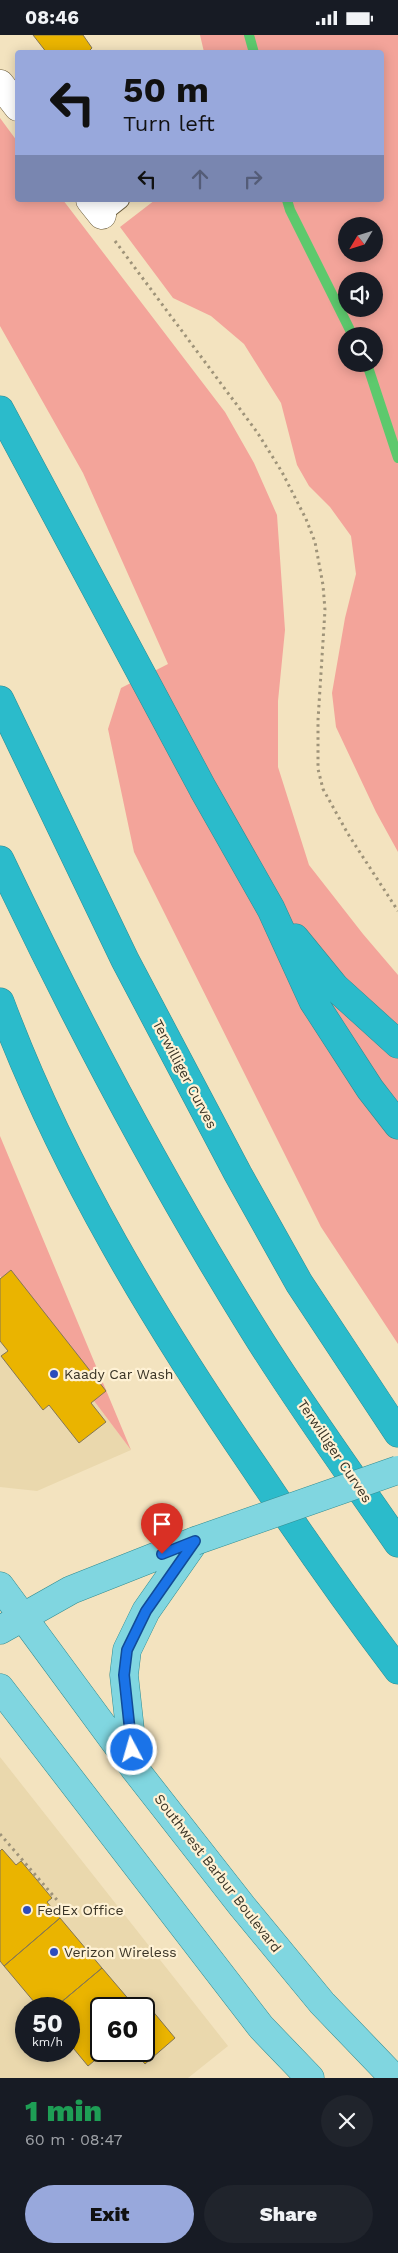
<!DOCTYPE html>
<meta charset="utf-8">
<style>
:root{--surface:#171b24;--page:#20242c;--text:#f1f3f6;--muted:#9ea1a6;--accent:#98a8dc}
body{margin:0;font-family:"Work Sans",sans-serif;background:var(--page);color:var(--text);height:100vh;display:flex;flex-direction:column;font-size:19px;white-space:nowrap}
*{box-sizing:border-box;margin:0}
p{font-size:16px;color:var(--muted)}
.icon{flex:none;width:28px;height:28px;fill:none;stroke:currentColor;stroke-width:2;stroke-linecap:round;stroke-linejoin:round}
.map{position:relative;height:2043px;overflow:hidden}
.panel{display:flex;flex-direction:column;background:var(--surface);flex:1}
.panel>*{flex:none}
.banner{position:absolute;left:15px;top:15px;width:369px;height:152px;border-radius:5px;box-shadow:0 2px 12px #0003;background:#98a8dc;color:#111;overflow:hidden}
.needle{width:32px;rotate:232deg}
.tools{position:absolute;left:338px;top:182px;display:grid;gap:10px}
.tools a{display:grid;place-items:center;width:45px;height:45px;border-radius:50%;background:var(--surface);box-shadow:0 2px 12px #0003;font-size:25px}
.speed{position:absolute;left:15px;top:1962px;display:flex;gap:10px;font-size:25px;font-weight:700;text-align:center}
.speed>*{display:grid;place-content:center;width:65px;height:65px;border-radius:50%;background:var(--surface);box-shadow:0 2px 12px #0003;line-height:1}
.speed small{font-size:12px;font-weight:400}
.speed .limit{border:2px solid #111;border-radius:8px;background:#fff;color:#111}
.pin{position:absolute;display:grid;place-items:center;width:42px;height:42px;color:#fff;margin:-51px -21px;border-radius:50% 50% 50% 0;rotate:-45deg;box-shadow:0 0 5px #0007}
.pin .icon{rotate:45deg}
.me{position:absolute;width:55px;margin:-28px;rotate:354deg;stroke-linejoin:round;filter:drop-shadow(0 0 4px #0008)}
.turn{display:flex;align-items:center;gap:18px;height:105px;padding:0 25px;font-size:22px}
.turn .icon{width:65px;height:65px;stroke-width:2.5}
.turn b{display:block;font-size:35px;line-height:42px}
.lanes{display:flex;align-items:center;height:48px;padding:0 25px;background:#0003;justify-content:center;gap:25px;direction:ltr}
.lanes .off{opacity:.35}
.round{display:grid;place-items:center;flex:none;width:52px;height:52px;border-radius:26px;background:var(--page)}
.head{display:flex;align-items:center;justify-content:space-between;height:85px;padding:0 25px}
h1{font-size:30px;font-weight:800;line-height:38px;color:#1e9e55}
.cta{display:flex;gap:10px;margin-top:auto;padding:10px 25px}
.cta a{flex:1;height:58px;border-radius:30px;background:var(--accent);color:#111;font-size:20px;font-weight:800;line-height:58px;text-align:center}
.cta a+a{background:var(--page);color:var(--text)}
.status{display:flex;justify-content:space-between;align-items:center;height:35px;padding:0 25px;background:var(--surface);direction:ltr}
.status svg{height:14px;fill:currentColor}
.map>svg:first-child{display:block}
.built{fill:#ead8ad;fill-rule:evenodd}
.green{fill:#f3a49a;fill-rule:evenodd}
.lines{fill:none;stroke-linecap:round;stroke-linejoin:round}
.stream{stroke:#5dc96d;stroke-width:10}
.building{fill:#eab400;stroke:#847655}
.service-casing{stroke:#695b3b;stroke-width:18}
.minor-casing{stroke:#695b3b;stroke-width:29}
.primary-casing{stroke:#308c91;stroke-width:29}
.motorway-casing{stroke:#308c91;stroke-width:29}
.path{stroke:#9e9379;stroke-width:3;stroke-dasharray:2.5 4;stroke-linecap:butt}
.service{stroke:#fff;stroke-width:16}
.minor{stroke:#fff;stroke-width:28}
.primary{stroke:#80d6e0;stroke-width:28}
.motorway{stroke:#2bbbcb;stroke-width:28}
.primary-bridge-casing{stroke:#308c91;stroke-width:29;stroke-linecap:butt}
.primary-bridge{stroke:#80d6e0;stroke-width:28}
.route-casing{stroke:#114b97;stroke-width:12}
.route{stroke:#1a73e8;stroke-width:9}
.poi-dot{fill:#2c4cbc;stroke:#fef1d4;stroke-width:2}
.labels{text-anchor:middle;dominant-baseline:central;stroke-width:4.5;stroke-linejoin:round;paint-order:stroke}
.street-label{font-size:14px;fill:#3a3426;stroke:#fef1d4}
.poi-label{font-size:14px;fill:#3a3426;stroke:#fef1d4;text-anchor:start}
</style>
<div class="status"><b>08:46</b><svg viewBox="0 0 49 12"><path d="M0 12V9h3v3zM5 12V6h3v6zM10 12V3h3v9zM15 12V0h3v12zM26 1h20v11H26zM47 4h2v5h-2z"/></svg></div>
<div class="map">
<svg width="398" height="2043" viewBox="0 0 398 2043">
<rect width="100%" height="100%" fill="#f3e3bf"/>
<path class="built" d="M 0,1241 L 131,1415 L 37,1456 L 0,1452 Z
M 0,1722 L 228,2011 L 188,2043 L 0,2043 ZM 26,1974 L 69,1974 L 69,2016 L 26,2016 ZM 101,1974 L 144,1974 L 144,2016 L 101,2016 Z"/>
<path class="green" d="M 200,0 L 398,0 L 398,817 L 376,777 L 336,692 L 332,658 L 345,583 L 356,539 L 351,501 L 330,472 L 309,451 L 297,430 L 281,368 L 244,309 L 211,281 L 173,263 L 120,192 L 155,165 L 381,165 L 381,18 L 204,17 ZM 346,191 L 374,191 L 374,219 L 346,219 ZM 346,246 L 374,246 L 374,274 L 346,274 ZM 346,301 L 374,301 L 374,329 L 346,329 Z
M 0,83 L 17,106 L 18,165 L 63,165 L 225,377 L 254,428 L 277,480 L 285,595 L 278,666 L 278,732 L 309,830 L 363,899 L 398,940 L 398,1309 L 321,1192 L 134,817 L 108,694 L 121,653 L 168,629 L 83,438 L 0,291 Z
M 0,1101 L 131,1415 L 0,1241 Z"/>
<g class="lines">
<path class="stream" d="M 249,0 L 254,18
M 287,165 L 290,175 L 353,301
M 367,329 L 398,423"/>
</g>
<path class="building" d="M 33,0 L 83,0 L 92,13 L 87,18 L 47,18 Z
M 11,1235 L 106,1356 L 91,1368 L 106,1387 L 79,1408 L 49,1370 L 43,1375 L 1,1321 L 8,1316 L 0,1306 L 0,1244 Z
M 2,1814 L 16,1830 L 21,1826 L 52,1863 L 47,1867 L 60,1883 L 4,1931 L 0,1926 L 0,1816 Z
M 60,1883 L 102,1933 L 53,1974 L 40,1974 L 4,1931 Z
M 102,1933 L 137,1974 L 101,1974 L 101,2016 L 106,2016 L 88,2031 L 69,2008 L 69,1974 L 53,1974 Z
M 151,1974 L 175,2003 L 145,2029 L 134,2016 L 144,2016 L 144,1980 Z"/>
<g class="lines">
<defs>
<path id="service" d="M 102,180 L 121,165"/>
<path id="minor" d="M 0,49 L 18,72
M 90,165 L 102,180"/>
<path id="primary" d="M 0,1551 L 134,1733 L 242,1871 L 322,1968 L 394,2043
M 0,1595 L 71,1555 L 195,1506
M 0,1653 L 261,1992 L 310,2043
M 134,1731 L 124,1640 L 127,1615 L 146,1576 L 195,1506"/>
<path id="motorway" d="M 0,375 L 203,754 L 271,874 L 313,966 L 370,1054 L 398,1090
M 0,665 L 125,925 L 238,1139 L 299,1248 L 398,1398
M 0,825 C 76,985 159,1143 253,1294 C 298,1367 349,1437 398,1508
M 295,903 L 335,952 L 398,1009
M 0,967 C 62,1133 155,1287 255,1433 C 301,1502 348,1569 398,1635"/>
</defs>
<use href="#service" class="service-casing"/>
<use href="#minor" class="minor-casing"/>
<use href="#primary" class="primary-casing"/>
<use href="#motorway" class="motorway-casing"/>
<path class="path" d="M 115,206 L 257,397 L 282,437 L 306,484 L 315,507 L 323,550 L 325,575 L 318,685 L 318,734 L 323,754 L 348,799 L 398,876
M 0,1799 L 57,1865 L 63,1877"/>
<use href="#service" class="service"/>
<use href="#minor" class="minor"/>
<use href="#primary" class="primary"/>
<use href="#motorway" class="motorway"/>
<defs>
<path id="primary-bridge" d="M 195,1506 L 398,1435"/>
</defs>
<use href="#primary-bridge" class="primary-bridge-casing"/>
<use href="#primary-bridge" class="primary-bridge"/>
</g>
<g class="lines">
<defs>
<path id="route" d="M 132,1715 L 124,1640 L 127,1615 L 146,1576 L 195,1506 L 162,1519"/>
</defs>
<use href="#route" class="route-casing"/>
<use href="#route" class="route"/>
</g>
<g class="poi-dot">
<circle cx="54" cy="1339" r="5"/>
<circle cx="27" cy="1875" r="5"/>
<circle cx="54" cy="1917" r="5"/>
</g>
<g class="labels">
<g class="street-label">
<text transform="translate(185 1039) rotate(62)">Terwilliger Curves</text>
<text transform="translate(335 1416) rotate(56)">Terwilliger Curves</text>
<text transform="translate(218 1838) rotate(52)">Southwest Barbur Boulevard</text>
</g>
<g class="poi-label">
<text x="64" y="1339">Kaady Car Wash</text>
<text x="37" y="1875">FedEx Office</text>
<text x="64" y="1917">Verizon Wireless</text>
</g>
</g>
</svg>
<div class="tools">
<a><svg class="needle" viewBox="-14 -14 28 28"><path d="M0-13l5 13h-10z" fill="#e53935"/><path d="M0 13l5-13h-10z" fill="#9ea1a6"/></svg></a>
<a><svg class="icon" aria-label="sound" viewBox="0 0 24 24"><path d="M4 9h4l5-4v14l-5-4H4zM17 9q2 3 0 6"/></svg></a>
<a><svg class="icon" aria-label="search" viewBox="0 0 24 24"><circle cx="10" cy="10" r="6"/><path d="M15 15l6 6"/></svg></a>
</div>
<div class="speed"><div>50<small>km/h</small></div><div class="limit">60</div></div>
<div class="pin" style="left:162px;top:1519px;background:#d93025"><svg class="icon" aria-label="arrive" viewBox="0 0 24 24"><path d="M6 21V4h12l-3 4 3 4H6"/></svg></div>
<svg class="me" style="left:132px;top:1715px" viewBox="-20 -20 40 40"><circle r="17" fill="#1a73e8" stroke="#fff" stroke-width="3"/><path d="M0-11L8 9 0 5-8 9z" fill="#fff"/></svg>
<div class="banner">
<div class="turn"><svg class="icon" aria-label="left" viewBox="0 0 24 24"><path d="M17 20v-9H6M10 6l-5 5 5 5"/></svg><div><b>50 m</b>Turn left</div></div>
<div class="lanes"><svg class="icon" aria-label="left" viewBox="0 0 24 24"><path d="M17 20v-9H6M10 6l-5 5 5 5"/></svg><svg class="icon off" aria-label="ahead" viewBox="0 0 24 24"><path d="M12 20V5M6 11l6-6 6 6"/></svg><svg class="icon off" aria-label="right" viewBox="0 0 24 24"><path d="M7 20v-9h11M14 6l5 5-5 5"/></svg></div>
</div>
</div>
<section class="panel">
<div class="head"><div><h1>1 min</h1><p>60 m · 08:47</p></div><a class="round"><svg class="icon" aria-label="close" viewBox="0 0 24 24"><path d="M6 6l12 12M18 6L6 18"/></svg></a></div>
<div class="cta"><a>Exit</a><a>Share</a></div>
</section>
